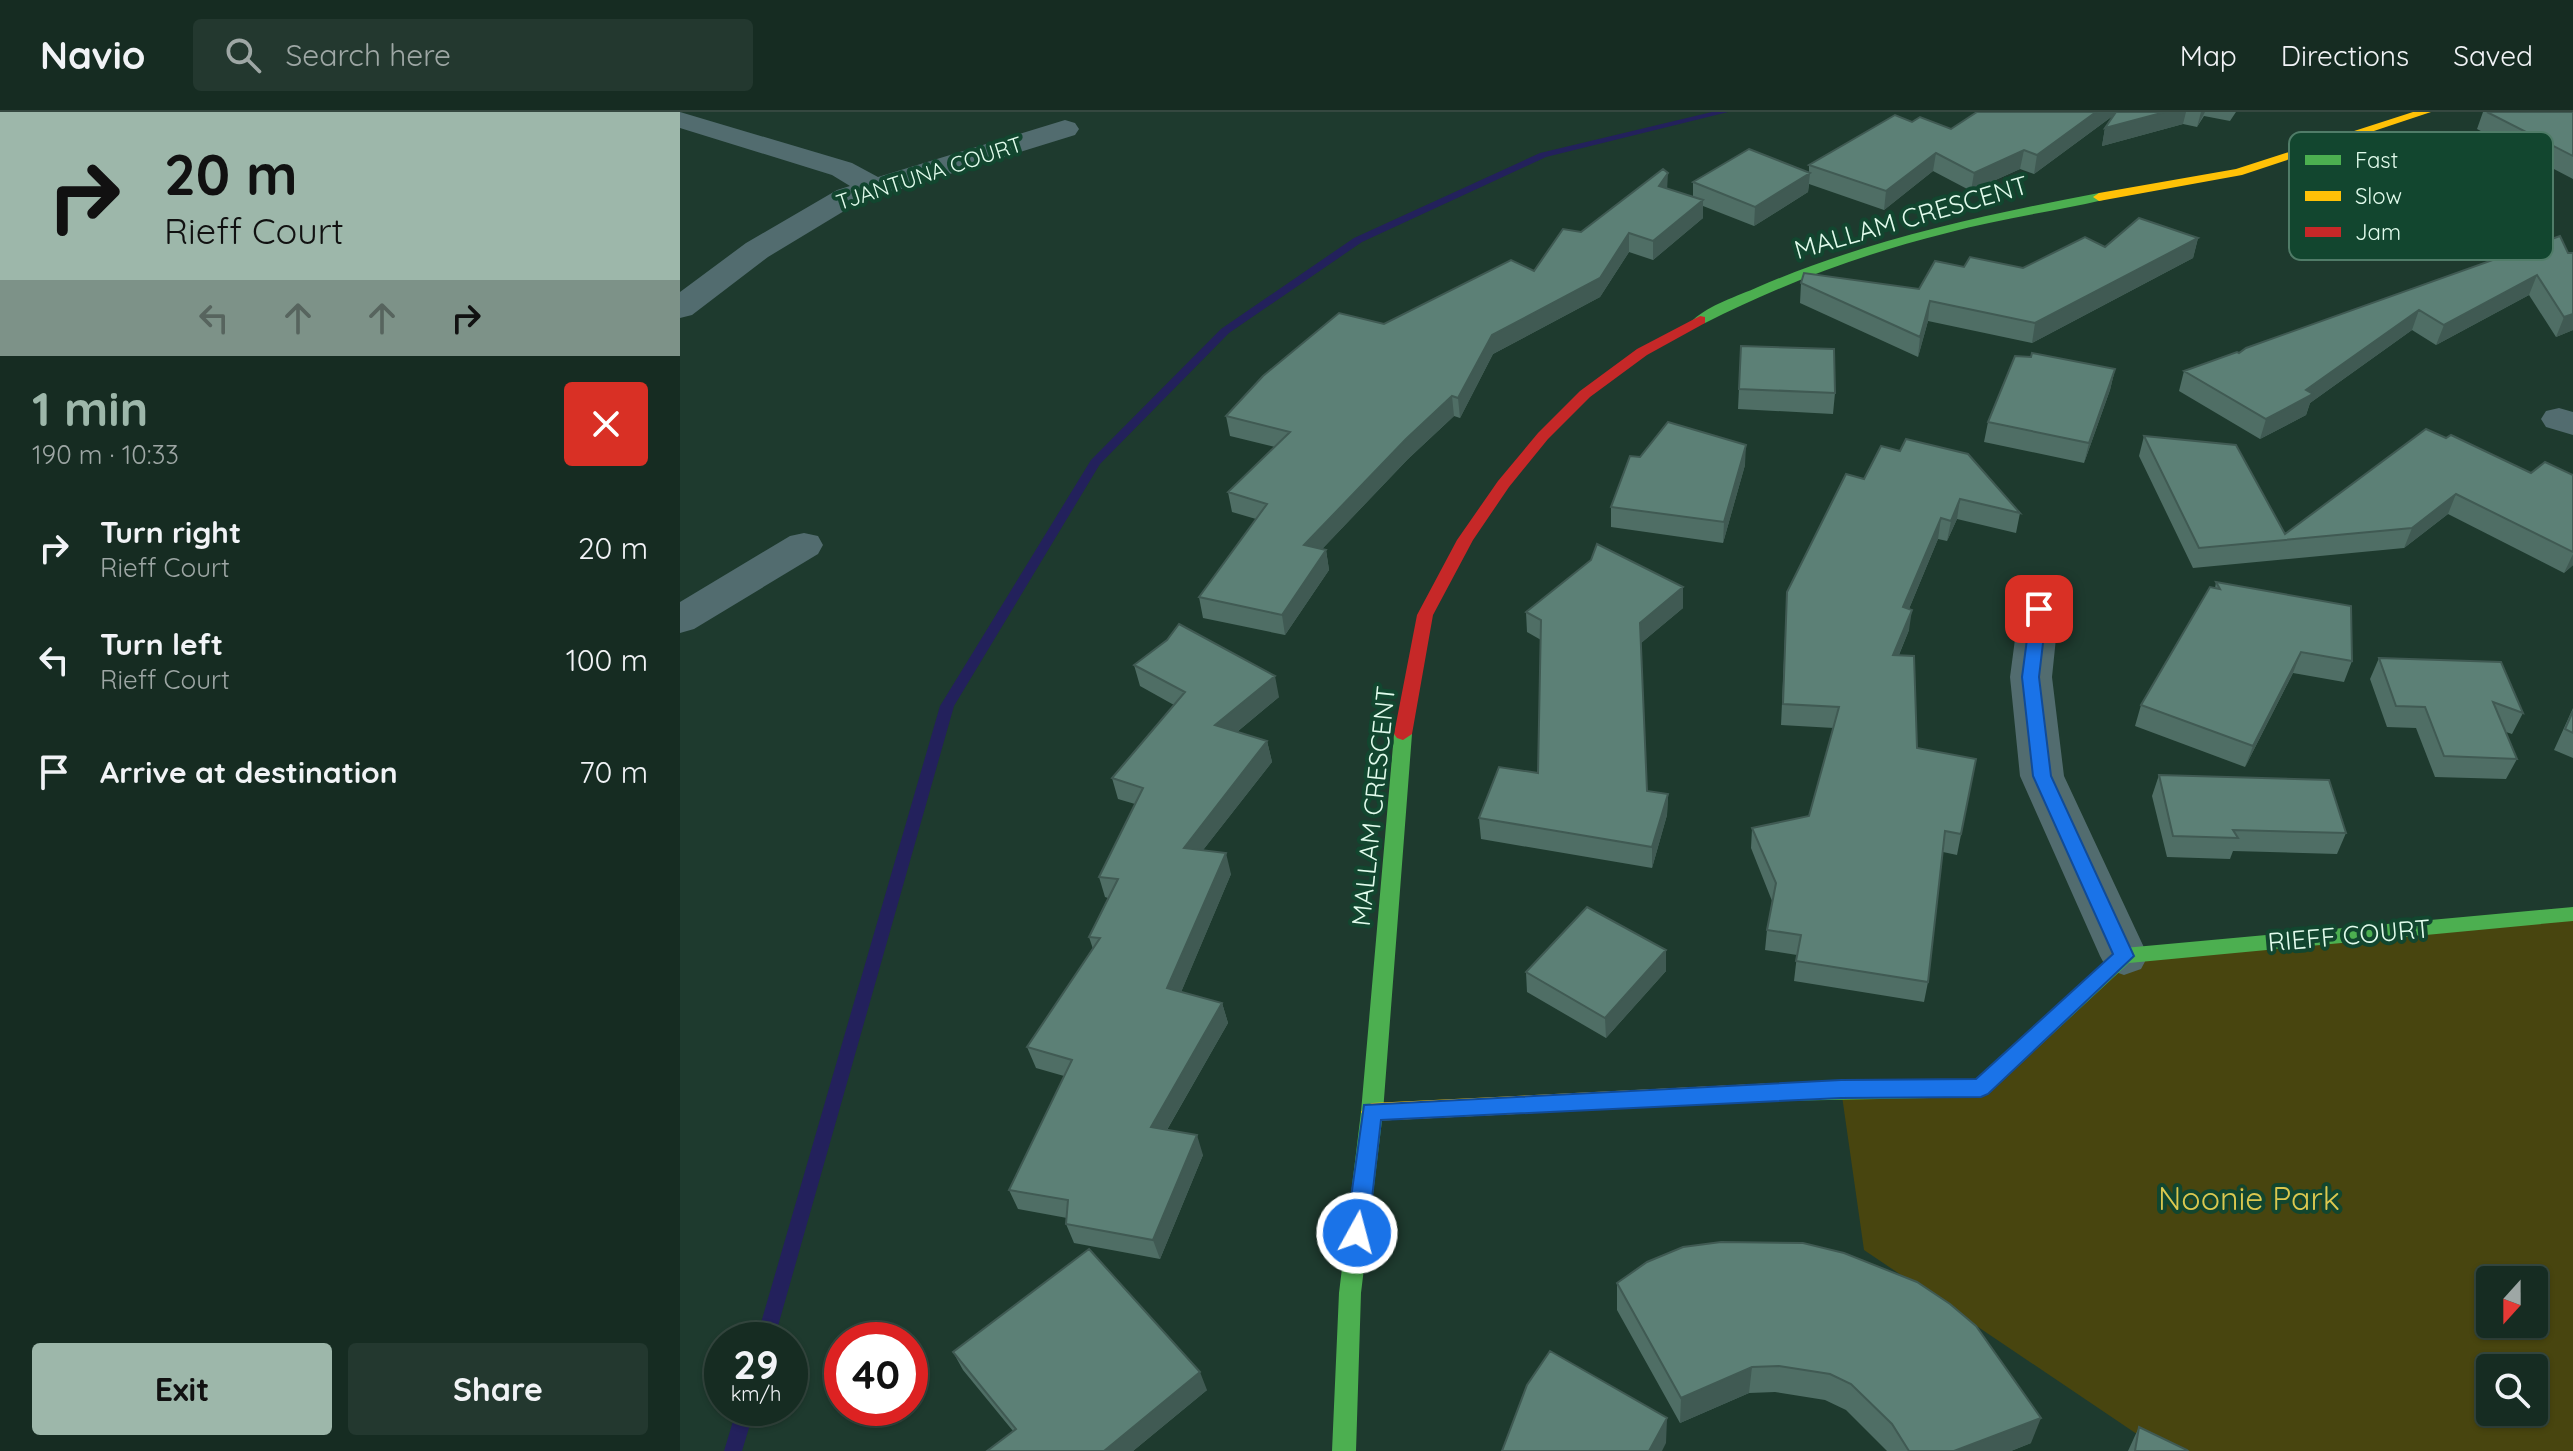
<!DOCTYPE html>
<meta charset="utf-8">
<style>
:root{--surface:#162c22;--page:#23382f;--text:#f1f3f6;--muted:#9ea7a5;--line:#354840;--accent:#9db7aa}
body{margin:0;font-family:Quicksand,sans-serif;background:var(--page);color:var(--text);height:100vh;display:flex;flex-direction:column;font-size:30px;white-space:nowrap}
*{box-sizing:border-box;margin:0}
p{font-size:26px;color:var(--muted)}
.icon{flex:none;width:44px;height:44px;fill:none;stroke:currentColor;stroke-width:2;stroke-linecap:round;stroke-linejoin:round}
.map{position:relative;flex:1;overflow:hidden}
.side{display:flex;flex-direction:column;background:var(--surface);width:680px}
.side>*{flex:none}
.hud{background:#9db7aa;color:#111;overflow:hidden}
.needle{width:52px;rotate:201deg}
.tools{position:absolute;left:1796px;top:1154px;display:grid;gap:16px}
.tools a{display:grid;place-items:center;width:72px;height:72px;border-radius:8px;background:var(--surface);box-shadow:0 2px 6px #0004,0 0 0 2px var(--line);font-size:40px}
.speed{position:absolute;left:24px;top:1210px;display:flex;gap:16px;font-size:40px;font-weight:700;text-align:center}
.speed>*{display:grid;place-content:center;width:104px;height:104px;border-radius:50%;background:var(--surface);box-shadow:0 2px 6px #0004,0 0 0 2px var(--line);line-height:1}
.speed small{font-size:20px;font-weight:400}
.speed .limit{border:12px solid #d22;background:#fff;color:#111}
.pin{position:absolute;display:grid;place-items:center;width:68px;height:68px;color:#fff;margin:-34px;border-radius:16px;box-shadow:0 4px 12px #0006}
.me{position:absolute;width:88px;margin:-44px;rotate:7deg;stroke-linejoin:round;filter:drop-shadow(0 0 6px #0008)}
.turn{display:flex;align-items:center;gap:28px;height:168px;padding:0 32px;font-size:36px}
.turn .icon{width:104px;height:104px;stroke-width:2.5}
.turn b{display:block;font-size:56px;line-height:68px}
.lanes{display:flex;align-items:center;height:76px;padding:0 32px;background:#0003;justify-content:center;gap:40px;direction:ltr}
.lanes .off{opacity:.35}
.round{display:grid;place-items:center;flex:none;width:84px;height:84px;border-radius:8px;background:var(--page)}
.summary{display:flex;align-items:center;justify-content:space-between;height:136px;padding:0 32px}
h1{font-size:48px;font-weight:800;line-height:60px;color:var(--accent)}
.primary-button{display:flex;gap:16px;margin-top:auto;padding:16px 32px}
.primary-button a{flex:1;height:92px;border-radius:8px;background:var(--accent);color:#111;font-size:32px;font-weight:800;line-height:92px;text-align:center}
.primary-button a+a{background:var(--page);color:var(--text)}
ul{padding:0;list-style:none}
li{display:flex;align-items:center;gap:24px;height:112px;padding:0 32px}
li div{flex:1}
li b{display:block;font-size:30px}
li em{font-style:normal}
header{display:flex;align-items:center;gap:48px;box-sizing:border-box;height:112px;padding:0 40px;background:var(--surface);border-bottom:2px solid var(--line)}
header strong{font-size:38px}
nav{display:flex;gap:44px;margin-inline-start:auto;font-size:28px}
.search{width:560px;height:72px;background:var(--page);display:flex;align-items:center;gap:20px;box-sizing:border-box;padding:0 28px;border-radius:8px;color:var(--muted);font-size:30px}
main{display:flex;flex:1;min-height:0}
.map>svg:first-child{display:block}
.green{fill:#48450f;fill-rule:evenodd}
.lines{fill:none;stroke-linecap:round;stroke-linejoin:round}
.stream{fill:#23215c;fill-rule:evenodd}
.street{fill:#526c6f;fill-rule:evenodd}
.fast{fill:#4caf50;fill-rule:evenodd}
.slow{fill:#ffc107;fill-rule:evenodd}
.jam{fill:#c62828;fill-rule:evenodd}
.wall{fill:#4f6e65}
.shaded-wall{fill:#405a53}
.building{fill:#5c8076;stroke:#405a53;stroke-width:2}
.route{fill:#1a73e8;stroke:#114b97;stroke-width:2}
.labels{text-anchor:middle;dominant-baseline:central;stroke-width:8;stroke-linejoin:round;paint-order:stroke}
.far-street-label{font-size:22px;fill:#e1fbec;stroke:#12462f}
.street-label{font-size:26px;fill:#e1fbec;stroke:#12462f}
.near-park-label{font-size:32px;fill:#dbc84f;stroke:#12462f}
.key{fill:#12462f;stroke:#507c68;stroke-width:2}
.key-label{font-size:22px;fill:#e1fbec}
</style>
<header>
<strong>Navio</strong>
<div class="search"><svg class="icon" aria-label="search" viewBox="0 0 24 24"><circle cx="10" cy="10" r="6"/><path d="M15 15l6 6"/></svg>Search here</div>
<nav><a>Map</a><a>Directions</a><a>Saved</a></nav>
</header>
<main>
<section class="side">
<div class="hud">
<div class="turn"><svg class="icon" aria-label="right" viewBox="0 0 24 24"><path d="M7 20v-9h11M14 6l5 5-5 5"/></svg><div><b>20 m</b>Rieff Court</div></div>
<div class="lanes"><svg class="icon off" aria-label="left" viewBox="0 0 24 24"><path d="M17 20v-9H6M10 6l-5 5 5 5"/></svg><svg class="icon off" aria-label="ahead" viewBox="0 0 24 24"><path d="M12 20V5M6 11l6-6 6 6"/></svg><svg class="icon off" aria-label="ahead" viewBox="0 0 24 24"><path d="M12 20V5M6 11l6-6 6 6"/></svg><svg class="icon" aria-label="right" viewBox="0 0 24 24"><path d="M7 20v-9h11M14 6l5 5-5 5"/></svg></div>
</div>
<div class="summary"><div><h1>1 min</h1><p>190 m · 10:33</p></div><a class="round" style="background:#d93025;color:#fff"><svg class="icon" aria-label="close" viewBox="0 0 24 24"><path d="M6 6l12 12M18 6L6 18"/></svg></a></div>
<ul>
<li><svg class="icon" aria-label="right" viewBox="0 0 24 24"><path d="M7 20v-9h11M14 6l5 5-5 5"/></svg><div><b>Turn right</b><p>Rieff Court</p></div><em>20 m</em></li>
<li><svg class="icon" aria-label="left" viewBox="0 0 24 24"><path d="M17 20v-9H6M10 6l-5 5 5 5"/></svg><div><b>Turn left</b><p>Rieff Court</p></div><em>100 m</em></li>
<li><svg class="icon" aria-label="arrive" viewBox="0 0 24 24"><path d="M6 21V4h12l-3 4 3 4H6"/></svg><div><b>Arrive at destination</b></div><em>70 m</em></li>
</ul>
<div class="primary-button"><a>Exit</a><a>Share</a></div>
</section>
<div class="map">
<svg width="1893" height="1339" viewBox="0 0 1893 1339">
<rect width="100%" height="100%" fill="#1e3a2e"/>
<path class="green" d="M 1893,802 L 1893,1339 L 1482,1339 L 1184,1138 L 1161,977 L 1301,976 L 1444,844 ZM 1810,1168 L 1854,1168 L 1854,1212 L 1810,1212 ZM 1810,1256 L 1854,1256 L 1854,1300 L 1810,1300 Z"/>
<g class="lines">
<path class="stream" d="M 1032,0 L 1048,0 L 866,45 L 682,130 L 549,221 L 420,352 L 274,594 L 94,1228 L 76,1228 L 260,594 L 411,348 L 541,217 L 674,126 L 860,41 Z
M 57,1296 L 75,1296 L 62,1339 L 44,1339 Z"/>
<path class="street" d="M 0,0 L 172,51 L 198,65 L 385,8 L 395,11 L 399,17 L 395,23 L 179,90 L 88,145 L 12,203 L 0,206 L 0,180 L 66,131 L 157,78 L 170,74 L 152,63 L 0,16 Z
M 1879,296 L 1893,300 L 1893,323 L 1866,315 L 1861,307 L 1866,299 Z
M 124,421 L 138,424 L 143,433 L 138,442 L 14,517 L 0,521 L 0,490 L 110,424 Z
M 1359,484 L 1373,488 L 1379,497 L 1372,565 L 1384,664 L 1468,844 L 1461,857 L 1444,863 L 1427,857 L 1420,844 L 1340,664 L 1330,565 L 1339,497 L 1345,488 Z"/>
<path class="fast" d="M 1419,81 L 1425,85 L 1423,88 C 1371,100 1318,107 1267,121 C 1182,142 1102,172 1025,211 L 1020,212 L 1013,208 C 1029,193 1058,184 1078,175 C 1187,128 1303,103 1419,81 Z
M 723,616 L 732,622 L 703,1000 L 681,1181 L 676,1339 L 652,1339 L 659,1181 L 681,1000 L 714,622 Z
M 1893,795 L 1893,809 L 1449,851 L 1308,982 L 1301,985 L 1096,989 L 1089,986 L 1086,980 L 1089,974 L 1096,971 L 1296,967 L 1437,839 L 1444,836 Z"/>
<path class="slow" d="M 1733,0 L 1751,0 L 1562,63 L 1419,89 L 1413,85 L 1419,81 L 1556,57 Z
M 1096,971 L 1103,974 L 1106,980 L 1103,986 L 1096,989 L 692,1009 L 685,1006 L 681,1000 L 685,994 L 692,991 Z"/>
<path class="jam" d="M 1020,204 L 1025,205 L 1025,211 L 967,243 L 910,285 L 868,327 L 829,375 L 793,428 L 753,503 L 732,622 L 723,628 L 717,626 L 714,622 L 737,503 L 777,428 L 818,369 L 858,321 L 900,279 L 957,237 Z"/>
</g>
<path class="wall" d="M 1297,0 L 1556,0 L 1550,9 L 1524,4 L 1517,15 L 1503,12 L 1422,34 L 1425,16 L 1434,3 L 1354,62 L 1340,57 L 1291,79 L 1253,59 L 1204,98 L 1129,72 L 1128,80 L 1074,114 L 1023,94 L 1023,106 L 973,148 L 949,140 L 920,185 L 813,242 L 780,306 L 774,304 L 728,347 L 642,437 L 646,438 L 649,458 L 605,523 L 523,506 L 519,485 L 576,407 L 552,400 L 548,380 L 595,335 L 550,324 L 546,304 L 704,212 L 854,159 L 901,120 L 987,77 L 1013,85 L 1013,70 L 1129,61 L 1129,53 L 1232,10 L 1271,17 Z
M 1803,0 L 1893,0 L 1893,67 L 1797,17 Z
M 1780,55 L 1773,74 L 1745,105 L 1674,142 L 1610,111 L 1616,92 L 1684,70 Z
M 1880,124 L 1893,218 L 1876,225 L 1849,183 L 1756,233 L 1732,218 L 1630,291 L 1626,303 L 1580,327 L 1499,279 L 1504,259 L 1559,241 Z
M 1518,126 L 1513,146 L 1352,231 L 1248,209 L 1238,245 L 1120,191 L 1121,171 L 1239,177 L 1284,155 L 1343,156 L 1425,135 Z
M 1061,234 L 1155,281 L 1153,302 L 1058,297 Z
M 1435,257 L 1430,278 L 1404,351 L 1304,330 L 1308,310 Z
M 1464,324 L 1605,422 L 1766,326 L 1851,361 L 1893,363 L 1893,453 L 1884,461 L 1768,402 L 1724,436 L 1513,456 L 1459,344 Z
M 1201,334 L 1340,401 L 1336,421 L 1277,407 L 1267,429 L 1258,427 L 1229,497 L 1229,518 L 1219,543 L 1237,636 L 1296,647 L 1277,743 L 1263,740 L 1248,870 L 1244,890 L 1114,869 L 1117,843 L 1085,838 L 1087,818 L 1092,789 L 1071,736 L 1072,716 L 1129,704 L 1154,616 L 1101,613 L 1107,480 L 1184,367 Z
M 1065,353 L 1043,431 L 931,415 L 931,395 Z
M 1536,470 L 1672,549 L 1664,570 L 1613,561 L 1565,655 L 1455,614 L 1461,593 L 1535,476 Z
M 1003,475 L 1003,496 L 961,531 L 967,679 L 988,682 L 987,703 L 972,756 L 801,727 L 799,706 L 858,661 L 861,528 L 847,520 L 846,500 Z
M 1699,546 L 1843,601 L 1832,622 L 1826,620 L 1837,647 L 1826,667 L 1755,665 L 1736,616 L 1707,615 L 1690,567 Z
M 454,553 L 599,585 L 557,620 L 587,629 L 592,650 L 523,738 L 551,762 L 501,880 L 542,891 L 548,911 L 487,1018 L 523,1043 L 480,1147 L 394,1131 L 386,1112 L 387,1106 L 338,1097 L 329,1078 L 384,964 L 356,956 L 347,935 L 413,837 L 409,825 L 428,786 L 425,785 L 419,765 L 455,692 L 438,687 L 432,666 L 494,593 L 460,574 Z
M 1893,596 L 1893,646 L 1874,638 Z
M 1479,663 L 1666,721 L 1657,742 L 1553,739 L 1550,747 L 1487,745 L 1472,684 Z
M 986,838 L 986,859 L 926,926 L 847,880 L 846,860 Z
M 937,1171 L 1351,1331 L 1331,1339 L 1207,1339 L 1166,1298 L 1145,1288 L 1095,1280 L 1069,1281 L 1000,1311 L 937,1198 Z
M 273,1240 L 527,1278 L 453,1339 L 307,1339 L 333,1319 L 283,1258 Z
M 1459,1315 L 1508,1339 L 1448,1339 Z"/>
<path class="shaded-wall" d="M 1416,0 L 1438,0 L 1354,62 L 1357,43 Z
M 1485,0 L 1506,0 L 1503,12 L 1422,34 L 1425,16 Z
M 1521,0 L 1525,0 L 1517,15 Z
M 1344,38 L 1340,57 L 1291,79 L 1294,61 Z
M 1256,41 L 1253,59 L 1204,98 L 1206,79 Z
M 1780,55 L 1773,74 L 1745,105 L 1674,142 L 1680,122 Z
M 988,61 L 987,79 L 979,74 Z
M 1130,61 L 1128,80 L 1074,114 L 1075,95 Z
M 1023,88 L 1023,106 L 973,148 L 973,129 Z
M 949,121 L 949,140 L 920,185 L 813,242 L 780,306 L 778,286 L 812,223 Z
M 1518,126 L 1513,146 L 1352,231 L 1355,211 Z
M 1857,163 L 1849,183 L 1756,233 L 1764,213 Z
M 1250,189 L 1248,209 L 1238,245 L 1240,225 Z
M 1739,198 L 1732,218 L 1630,291 L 1626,303 L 1580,327 L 1586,307 Z
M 1893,202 L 1893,218 L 1876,225 L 1884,205 Z
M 1435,257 L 1430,278 L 1404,351 L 1409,331 Z
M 772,284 L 774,304 L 728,347 L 627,453 L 624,433 L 726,327 Z
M 1066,333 L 1065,353 L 1043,431 L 1044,410 Z
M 1776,382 L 1768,402 L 1724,436 L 1732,416 Z
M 1280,387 L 1277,407 L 1267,429 L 1271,409 Z
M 1261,406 L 1258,427 L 1221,516 L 1223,495 Z
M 646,438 L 649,458 L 605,523 L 602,503 Z
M 1893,442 L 1893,453 L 1884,461 Z
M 1003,475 L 1003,496 L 960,532 L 960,511 Z
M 1232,498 L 1229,518 L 1210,564 L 1213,543 Z
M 1621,540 L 1613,561 L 1565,655 L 1573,634 Z
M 595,564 L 599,585 L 540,634 L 535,613 Z
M 587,629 L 592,650 L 509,756 L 504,736 Z
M 988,682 L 987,703 L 972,756 L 972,735 Z
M 546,741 L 551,762 L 494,897 L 487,876 Z
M 986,838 L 986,859 L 926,926 L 925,906 Z
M 542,891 L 548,911 L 477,1035 L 471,1015 Z
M 517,1023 L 523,1043 L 480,1147 L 473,1128 Z
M 1072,1255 L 1069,1281 L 1000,1311 L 1001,1286 Z
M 520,1260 L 527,1278 L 453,1339 L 424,1339 Z
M 987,1306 L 986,1331 L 982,1339 L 969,1339 Z
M 1361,1306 L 1351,1331 L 1331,1339 L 1274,1339 Z"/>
<path class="building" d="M 1297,0 L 1416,0 L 1357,43 L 1344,38 L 1294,61 L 1256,41 L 1206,79 L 1129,53 L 1215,3 L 1232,10 L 1240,5 L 1271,17 Z
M 1436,0 L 1485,0 L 1425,16 Z
M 1807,0 L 1893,0 L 1893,44 Z
M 1069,37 L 1130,61 L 1075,95 L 1013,70 Z
M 983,57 L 988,61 L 979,74 L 1023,88 L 973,129 L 949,121 L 920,166 L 812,223 L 778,286 L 772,284 L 726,327 L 624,433 L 646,438 L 602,503 L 519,485 L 587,392 L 548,380 L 610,320 L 546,304 L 583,264 L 659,201 L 704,212 L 831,148 L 854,159 L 883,117 L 901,120 Z
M 1459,106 L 1518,126 L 1355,211 L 1250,189 L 1240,225 L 1121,171 L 1124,161 L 1239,177 L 1255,149 L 1284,155 L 1290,145 L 1343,156 L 1405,125 L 1425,135 Z
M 1880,124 L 1888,141 L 1893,141 L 1893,202 L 1884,205 L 1857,163 L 1764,213 L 1739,198 L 1626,278 L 1633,282 L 1586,307 L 1504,259 L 1557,240 L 1559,241 L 1566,236 Z
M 1061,234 L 1154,237 L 1155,281 L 1059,277 Z
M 1352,241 L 1435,257 L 1409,331 L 1308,310 L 1335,244 L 1351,245 Z
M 988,310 L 1066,333 L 1044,410 L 931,395 L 950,344 L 960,345 Z
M 1746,317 L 1766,326 L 1771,323 L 1851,361 L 1865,350 L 1893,363 L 1893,440 L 1776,382 L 1732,416 L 1519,436 L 1464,324 L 1556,333 L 1605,422 Z
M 1226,327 L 1288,342 L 1340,401 L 1280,387 L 1271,409 L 1261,406 L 1223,495 L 1232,498 L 1213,543 L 1234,544 L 1237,636 L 1296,647 L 1281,722 L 1265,719 L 1248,870 L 1116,849 L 1121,823 L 1087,818 L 1096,771 L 1072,716 L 1129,704 L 1159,595 L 1103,592 L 1107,480 L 1166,362 L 1184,367 L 1201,334 L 1220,339 Z
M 917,432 L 1003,475 L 960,511 L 967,679 L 988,682 L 972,735 L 799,706 L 819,655 L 858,661 L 861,508 L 846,500 L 911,448 Z
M 1536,470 L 1671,494 L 1672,549 L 1621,540 L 1573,634 L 1461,593 L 1530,475 L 1540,477 Z
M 499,512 L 595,564 L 535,613 L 587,629 L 504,736 L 546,741 L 487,876 L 542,891 L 471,1015 L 517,1023 L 473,1128 L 386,1112 L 388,1088 L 329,1078 L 392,948 L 347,935 L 420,826 L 409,825 L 438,767 L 419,765 L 463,676 L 432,666 L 505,580 L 454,553 L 487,528 Z
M 1699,546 L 1821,550 L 1843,601 L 1813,590 L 1837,647 L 1764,644 L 1745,595 L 1716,594 Z
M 1893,599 L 1893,621 L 1885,617 Z
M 1479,663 L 1649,668 L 1666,721 L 1553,718 L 1558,726 L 1493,724 Z
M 907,795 L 986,838 L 925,906 L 846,860 Z
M 1041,1130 L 1123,1131 L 1164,1141 L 1237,1170 L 1270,1192 L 1296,1214 L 1361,1306 L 1274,1339 L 1229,1339 L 1212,1312 L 1171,1272 L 1150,1262 L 1099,1254 L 1072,1255 L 1001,1286 L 937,1171 L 967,1150 L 1003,1135 Z
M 409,1137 L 520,1260 L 424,1339 L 307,1339 L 336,1317 L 273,1240 Z
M 870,1239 L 987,1306 L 969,1339 L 822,1339 L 847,1273 Z
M 1459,1315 L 1507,1338 L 1508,1339 L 1455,1339 Z"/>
<path class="route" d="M 1359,492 L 1367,497 L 1359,565 L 1371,664 L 1454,844 L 1308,982 L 1301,985 L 1161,986 L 701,1008 L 688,1121 L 685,1128 L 677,1131 L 669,1128 L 666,1121 L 684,993 L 1161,968 L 1296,967 L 1433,842 L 1353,664 L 1342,565 L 1351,497 Z"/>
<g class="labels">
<g class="far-street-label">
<text transform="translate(249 61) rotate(-18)">TJANTUNA COURT</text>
</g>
<g class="street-label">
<text transform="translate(1231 105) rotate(-16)">MALLAM CRESCENT</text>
<text transform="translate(693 694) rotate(-84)">MALLAM CRESCENT</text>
<text transform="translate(1669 823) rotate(-5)">RIEFF COURT</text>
</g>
<g class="near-park-label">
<text x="1569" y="1086">Noonie Park</text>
</g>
</g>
<rect x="1609" y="20" width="264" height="128" rx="12" class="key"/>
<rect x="1625" y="43" width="36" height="10" fill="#4caf50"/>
<rect x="1625" y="79" width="36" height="10" fill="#ffc107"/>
<rect x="1625" y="115" width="36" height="10" fill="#c62828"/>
<g class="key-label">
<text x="1675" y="56">Fast</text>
<text x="1675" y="92">Slow</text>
<text x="1675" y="128">Jam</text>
</g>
</svg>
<div class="tools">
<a><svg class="needle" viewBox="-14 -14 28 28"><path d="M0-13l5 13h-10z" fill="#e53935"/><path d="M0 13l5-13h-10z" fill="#9ea7a5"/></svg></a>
<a><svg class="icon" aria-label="search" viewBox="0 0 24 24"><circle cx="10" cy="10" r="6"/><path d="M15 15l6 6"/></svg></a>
</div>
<div class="speed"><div>29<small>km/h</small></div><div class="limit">40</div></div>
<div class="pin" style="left:1359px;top:497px;background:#d93025"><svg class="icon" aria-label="arrive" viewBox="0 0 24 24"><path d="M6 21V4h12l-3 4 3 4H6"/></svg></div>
<svg class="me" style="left:677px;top:1121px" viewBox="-20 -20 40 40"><circle r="17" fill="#1a73e8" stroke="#fff" stroke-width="3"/><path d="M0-11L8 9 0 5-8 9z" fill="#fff"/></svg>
</div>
</main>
